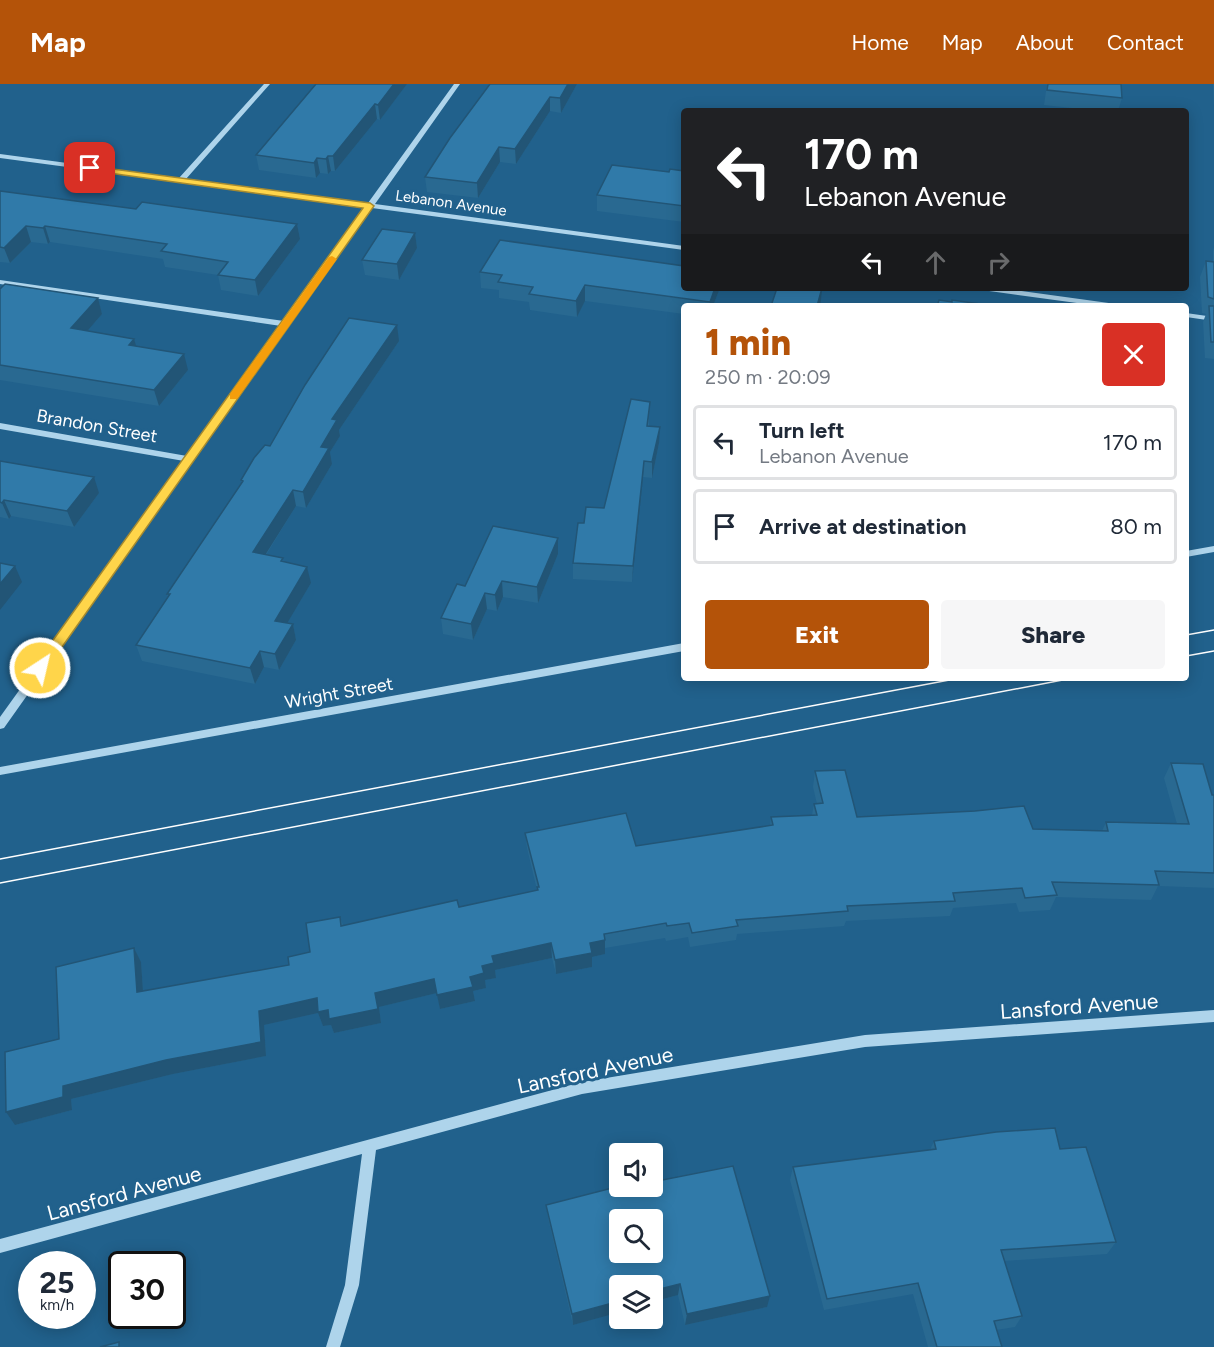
<!DOCTYPE html>
<meta charset="utf-8">
<style>
:root{--surface:#fff;--page:#f6f6f7;--text:#1f2937;--muted:#747a83;--line:#e0e1e3;--accent:#b45309}
body{margin:0;font-family:Figtree,sans-serif;background:var(--page);color:var(--text);height:100vh;display:flex;flex-direction:column;font-size:22px;white-space:nowrap}
*{box-sizing:border-box;margin:0}
p{font-size:20px;color:var(--muted)}
.icon{flex:none;width:33px;height:33px;fill:none;stroke:currentColor;stroke-width:2;stroke-linecap:round;stroke-linejoin:round}
.map{position:relative;flex:1;overflow:hidden}
.side{position:absolute;left:681px;top:219px;width:508px;height:378px;display:flex;flex-direction:column;background:var(--surface);border-radius:6px;box-shadow:0 3px 15px #0003}
.side>*{flex:none}
.banner{position:absolute;left:681px;top:24px;width:508px;height:183px;border-radius:6px;box-shadow:0 3px 15px #0003;background:#202124;color:#fff;overflow:hidden}
.fabs{position:absolute;left:609px;top:1059px;display:grid;gap:12px}
.fabs a{display:grid;place-items:center;width:54px;height:54px;border-radius:6px;background:var(--surface);box-shadow:0 3px 15px #0003;font-size:30px}
.speed{position:absolute;left:18px;top:1167px;display:flex;gap:12px;font-size:30px;font-weight:700;text-align:center}
.speed>*{display:grid;place-content:center;width:78px;height:78px;border-radius:50%;background:var(--surface);box-shadow:0 3px 15px #0003;line-height:1}
.speed small{font-size:15px;font-weight:400}
.speed .limit{border:3px solid #111;border-radius:9px;background:#fff;color:#111}
.pin{position:absolute;display:grid;place-items:center;width:51px;height:51px;color:#fff;margin:-26px;border-radius:12px;box-shadow:0 3px 9px #0006}
.me{position:absolute;width:66px;margin:-33px;rotate:35deg;stroke-linejoin:round;filter:drop-shadow(0 0 4px #0008)}
.turn{display:flex;align-items:center;gap:21px;height:126px;padding:0 24px;font-size:27px}
.turn .icon{width:78px;height:78px;stroke-width:2.5}
.turn b{display:block;font-size:42px;line-height:51px}
.lanes{display:flex;align-items:center;height:57px;padding:0 24px;background:#0003;justify-content:center;gap:30px;direction:ltr}
.lanes .off{opacity:.35}
.round{display:grid;place-items:center;flex:none;width:63px;height:63px;border-radius:6px;background:var(--page)}
.headline{display:flex;align-items:center;justify-content:space-between;height:102px;padding:0 24px}
h1{font-size:36px;font-weight:800;line-height:45px;color:var(--accent)}
.primary-button{display:flex;gap:12px;margin-top:auto;padding:12px 24px}
.primary-button a{flex:1;height:69px;border-radius:6px;background:var(--accent);color:#fff;font-size:24px;font-weight:800;line-height:69px;text-align:center}
.primary-button a+a{background:var(--page);color:var(--text)}
ul{padding:0;list-style:none}
li{display:flex;align-items:center;gap:18px;height:75px;margin:0 12px 9px;padding:0 12px;border:3px solid var(--line);border-radius:6px}
li div{flex:1}
li b{display:block;font-size:22px}
li em{font-style:normal}
header{display:flex;align-items:center;gap:36px;box-sizing:border-box;height:84px;padding:0 30px;background:var(--accent);color:#fff}
header strong{font-size:28px}
nav{display:flex;gap:33px;margin-inline-start:auto;font-size:21px}
.map>svg:first-child{display:block}
.lines{fill:none;stroke-linecap:round;stroke-linejoin:round}
.minor{fill:#aed4eb;fill-rule:evenodd}
.tram{stroke:#fff;stroke-width:1.5}
.wall{fill:#296991}
.shaded-wall{fill:#225576}
.building{fill:#307aa9;stroke:#225576;stroke-width:1.5;fill-rule:evenodd}
.route{fill:#ffd54a;stroke:#a68a30;stroke-width:1.5}
.slow{fill:#f59e0b}
.labels{text-anchor:middle;dominant-baseline:central;stroke-width:6;stroke-linejoin:round;paint-order:stroke}
.far-street-label{font-size:15px;fill:#fff;stroke:#21618c}
.street-label{font-size:18px;fill:#fff;stroke:#21618c}
.near-street-label{font-size:21px;fill:#fff;stroke:#21618c}
</style>
<header>
<strong>Map</strong>
<nav><a>Home</a><a>Map</a><a>About</a><a>Contact</a></nav>
</header>
<div class="map">
<svg width="1214" height="1263" viewBox="0 0 1214 1263">
<rect width="100%" height="100%" fill="#21618c"/>
<g class="lines">
<path class="minor" d="M 264,0 L 270,0 L 186,95 L 368,119 L 454,0 L 460,0 L 375,120 L 684,162 L 684,166 L 372,124 L 4,644 L 0,645 L 0,633 L 184,377 L 0,345 L 0,339 L 187,372 L 281,242 L 0,200 L 0,196 L 284,237 L 365,123 L 0,74 L 0,70 L 179,94 Z
M 978,204 L 999,204 L 1116,220 L 1120,222 L 1099,222 L 982,206 Z
M 1186,229 L 1214,233 L 1214,237 L 1186,233 Z
M 1214,462 L 1214,468 L 1186,473 L 1186,467 Z
M 684,559 L 684,567 L 0,691 L 0,683 Z
M 1214,926 L 1214,938 L 865,963 L 582,1010 L 376,1066 L 359,1201 L 340,1263 L 326,1263 L 345,1201 L 362,1070 L 0,1169 L 0,1155 L 582,998 L 865,951 Z"/>
<path class="tram" d="M 1186,551 L 1214,546
M 1186,572 L 1214,567
M 0,775 L 960,594
M 0,799 L 1073,594"/>
</g>
<path class="wall" d="M 316,0 L 407,0 L 380,36 L 377,35 L 335,87 L 331,87 L 328,90 L 320,89 L 316,94 L 259,86 L 256,71 Z
M 490,0 L 577,0 L 561,29 L 550,27 L 516,80 L 500,78 L 478,114 L 427,108 L 425,93 Z
M 1047,0 L 1121,0 L 1122,14 L 1118,27 L 1099,27 L 1044,21 Z
M 1213,0 L 1214,0 L 1214,23 Z
M 684,87 L 684,138 L 597,127 L 597,111 L 669,88 Z
M 0,107 L 136,125 L 297,140 L 300,155 L 258,212 L 221,206 L 218,191 L 165,183 L 163,175 L 50,158 L 48,160 L 31,158 L 10,179 L 0,178 Z
M 415,149 L 417,164 L 399,196 L 365,191 L 362,176 Z
M 1214,163 L 1214,275 L 1205,274 L 1203,238 L 1206,230 L 1202,229 L 1200,193 L 1206,177 L 1213,178 L 1213,167 Z
M 480,188 L 720,204 L 713,222 L 684,222 L 684,230 L 585,217 L 577,233 L 530,226 L 529,218 L 499,214 L 499,206 L 481,204 Z
M 0,205 L 98,214 L 102,230 L 87,247 L 137,262 L 188,286 L 159,322 L 0,296 Z
M 399,257 L 339,346 L 340,352 L 330,368 L 332,380 L 306,424 L 296,422 L 266,471 L 284,478 L 311,499 L 287,539 L 293,540 L 296,556 L 279,586 L 264,583 L 255,600 L 142,577 L 136,561 L 168,513 L 167,510 L 242,399 L 241,396 L 270,362 Z
M 649,334 L 649,342 L 659,359 L 652,394 L 643,393 L 632,498 L 573,495 L 573,479 L 584,439 L 604,424 Z
M 0,377 L 99,409 L 74,443 L 11,432 L 9,435 L 0,433 Z
M 558,454 L 558,470 L 538,519 L 503,513 L 497,527 L 487,525 L 473,556 L 443,550 L 441,534 L 465,502 Z
M 1171,679 L 1212,711 L 1214,711 L 1214,804 L 1158,802 L 1151,816 L 1056,813 L 1050,826 L 1019,828 L 1016,819 L 953,824 L 950,832 L 846,837 L 844,842 L 737,850 L 736,856 L 690,863 L 688,853 L 666,857 L 665,854 L 605,864 L 605,870 L 592,873 L 592,883 L 556,890 L 552,874 L 495,886 L 496,894 L 485,896 L 486,904 L 473,907 L 475,917 L 440,925 L 437,909 L 379,923 L 381,939 L 334,949 L 331,941 L 323,942 L 318,929 L 264,941 L 266,972 L 173,990 L 71,1015 L 72,1026 L 15,1041 L 59,955 L 134,864 L 141,878 L 143,907 L 289,881 L 310,868 L 340,833 L 343,841 L 459,823 L 537,806 L 527,764 L 525,749 L 636,762 L 770,742 L 771,733 L 812,731 L 814,720 L 817,720 L 813,703 L 815,687 L 857,733 L 1033,745 L 1102,747 L 1106,738 L 1177,740 L 1164,694 Z
M 934,1057 L 1060,1065 L 1116,1158 L 1107,1170 L 1004,1177 L 1022,1232 L 1015,1243 L 996,1246 L 1002,1263 L 928,1263 L 913,1210 L 824,1226 L 790,1096 L 793,1083 L 930,1066 Z
M 624,1104 L 767,1223 L 685,1241 L 678,1211 L 573,1241 L 548,1134 L 546,1121 Z"/>
<path class="shaded-wall" d="M 394,0 L 407,0 L 380,36 L 378,21 Z
M 568,0 L 577,0 L 561,29 L 560,14 Z
M 550,13 L 550,27 L 516,80 L 515,65 Z
M 375,20 L 377,35 L 335,87 L 333,72 Z
M 499,63 L 500,78 L 478,114 L 477,99 Z
M 328,72 L 331,87 L 328,90 L 326,75 Z
M 317,74 L 320,89 L 316,94 L 314,79 Z
M 297,140 L 300,155 L 258,212 L 255,196 Z
M 26,142 L 31,158 L 10,179 L 4,164 Z
M 45,142 L 50,158 L 48,160 L 43,144 Z
M 415,149 L 417,164 L 399,196 L 397,180 Z
M 585,201 L 585,217 L 577,233 L 576,217 Z
M 715,204 L 720,204 L 713,222 L 709,222 L 710,218 Z
M 822,204 L 821,216 L 820,222 L 817,222 Z
M 98,214 L 102,230 L 76,260 L 71,244 Z
M 397,241 L 399,257 L 339,346 L 340,352 L 330,368 L 332,380 L 306,424 L 303,408 L 332,335 Z
M 134,255 L 139,271 L 129,261 Z
M 184,270 L 188,286 L 159,322 L 154,306 Z
M 660,343 L 659,359 L 652,394 L 652,378 Z
M 644,377 L 643,393 L 632,498 L 633,482 Z
M 94,393 L 99,409 L 74,443 L 67,427 Z
M 293,406 L 296,422 L 257,484 L 253,468 Z
M 4,416 L 11,432 L 9,435 L 2,419 Z
M 558,454 L 558,470 L 538,519 L 537,503 Z
M 15,482 L 22,498 L 0,526 L 0,500 Z
M 307,483 L 311,499 L 279,553 L 275,537 Z
M 502,497 L 503,513 L 497,527 L 495,511 Z
M 485,509 L 487,525 L 473,556 L 471,540 Z
M 293,540 L 296,556 L 279,586 L 275,570 Z
M 260,567 L 264,583 L 255,600 L 250,584 Z
M 605,856 L 605,870 L 592,873 L 592,883 L 556,890 L 555,876 L 590,859 Z
M 551,859 L 552,874 L 495,886 L 496,894 L 485,896 L 486,904 L 473,907 L 475,917 L 440,925 L 437,911 L 470,893 L 492,872 Z
M 134,864 L 141,878 L 144,922 L 137,908 Z
M 434,895 L 437,909 L 379,923 L 381,939 L 334,949 L 331,941 L 323,942 L 318,929 L 264,941 L 266,972 L 173,990 L 71,1015 L 72,1026 L 15,1041 L 6,1028 L 63,1002 L 259,927 L 317,914 L 375,909 Z
M 680,1200 L 678,1211 L 652,1218 L 652,1207 Z
M 770,1212 L 767,1223 L 685,1241 L 687,1230 Z
M 620,1217 L 620,1228 L 573,1241 L 572,1230 Z"/>
<path class="building" d="M 316,0 L 394,0 L 378,21 L 375,20 L 333,72 L 328,72 L 326,75 L 317,74 L 314,79 L 256,71 Z
M 490,0 L 568,0 L 560,14 L 550,13 L 515,65 L 499,63 L 477,99 L 425,93 L 450,54 Z
M 1048,0 L 1121,0 L 1122,14 L 1047,6 Z
M 612,81 L 669,88 L 670,85 L 684,87 L 684,122 L 597,111 Z
M 0,107 L 136,125 L 142,118 L 297,140 L 255,196 L 218,191 L 228,178 L 161,167 L 167,160 L 45,142 L 43,144 L 26,142 L 4,164 L 0,163 Z
M 382,145 L 415,149 L 397,180 L 362,176 Z
M 500,156 L 684,182 L 684,204 L 715,204 L 710,218 L 585,201 L 576,217 L 529,210 L 533,203 L 498,198 L 502,191 L 480,188 Z
M 1206,177 L 1214,178 L 1214,215 L 1208,213 Z
M 5,200 L 98,214 L 71,244 L 134,255 L 129,261 L 184,270 L 154,306 L 0,281 L 0,205 Z
M 777,204 L 822,204 L 817,222 L 771,222 Z
M 939,216 L 952,218 L 952,216 L 995,222 L 937,222 Z
M 1209,222 L 1214,222 L 1214,258 L 1211,258 Z
M 349,234 L 397,241 L 332,335 L 337,336 L 321,363 L 329,364 L 303,408 L 293,406 L 253,468 L 283,474 L 281,477 L 307,483 L 275,537 L 293,540 L 275,570 L 260,567 L 250,584 L 136,561 L 170,510 L 167,510 L 243,397 L 241,396 L 254,374 L 265,361 L 270,362 L 305,301 Z
M 631,315 L 650,318 L 647,342 L 660,343 L 652,378 L 644,377 L 633,482 L 573,479 L 578,439 L 584,439 L 586,423 L 604,424 Z
M 0,377 L 94,393 L 67,427 L 4,416 L 2,419 L 0,418 Z
M 493,442 L 558,454 L 537,503 L 502,497 L 495,511 L 485,509 L 471,540 L 441,534 L 457,500 L 465,502 Z
M 0,479 L 15,482 L 0,500 Z
M 1171,679 L 1203,680 L 1212,711 L 1214,711 L 1214,789 L 1155,787 L 1159,801 L 1052,798 L 1057,811 L 1025,814 L 1022,804 L 953,809 L 955,817 L 847,822 L 848,827 L 736,836 L 738,842 L 692,849 L 689,839 L 667,842 L 666,839 L 604,850 L 605,856 L 590,859 L 592,869 L 555,876 L 551,859 L 492,872 L 494,879 L 482,882 L 484,889 L 470,893 L 473,903 L 437,911 L 434,895 L 375,909 L 378,925 L 329,935 L 328,926 L 318,928 L 317,914 L 259,927 L 261,958 L 166,976 L 63,1002 L 63,1013 L 6,1028 L 5,968 L 59,955 L 56,883 L 134,864 L 137,908 L 289,881 L 288,873 L 310,868 L 306,839 L 340,833 L 341,842 L 457,816 L 459,823 L 538,806 L 537,803 L 539,803 L 525,749 L 626,729 L 636,762 L 773,741 L 771,733 L 817,731 L 814,720 L 823,719 L 815,687 L 845,686 L 857,733 L 975,727 L 1024,722 L 1033,745 L 1108,747 L 1106,738 L 1189,740 Z
M 1055,1044 L 1060,1065 L 1086,1063 L 1116,1158 L 1001,1166 L 1022,1232 L 994,1237 L 1002,1263 L 937,1263 L 918,1199 L 827,1215 L 793,1083 L 936,1065 L 934,1057 L 996,1048 Z
M 733,1082 L 770,1212 L 687,1230 L 680,1200 L 652,1207 L 652,1202 L 620,1202 L 620,1217 L 572,1230 L 546,1121 L 620,1102 L 623,1102 L 624,1104 L 632,1102 L 652,1102 L 652,1098 ZM 620,1136 L 652,1136 L 652,1168 L 620,1168 Z
M 119,1258 L 119,1263 L 100,1263 Z"/>
<path class="route" d="M 90,82 L 370,119 L 374,122 L 45,587 L 40,588 L 34,584 L 36,580 L 363,124 L 87,86 L 86,84 Z"/>
<path class="slow" d="M 332,172 L 337,175 L 237,315 L 230,315 L 230,310 L 329,173 Z"/>
<g class="labels">
<g class="far-street-label">
<text transform="translate(451 119) rotate(8)">Lebanon Avenue</text>
</g>
<g class="street-label">
<text transform="translate(97 342) rotate(10)">Brandon Street</text>
<text transform="translate(339 609) rotate(-10)">Wright Street</text>
</g>
<g class="near-street-label">
<text transform="translate(1079 922) rotate(-4)">Lansford Avenue</text>
<text transform="translate(595 986) rotate(-12)">Lansford Avenue</text>
<text transform="translate(124 1109) rotate(-15)">Lansford Avenue</text>
</g>
</g>
</svg>
<div class="fabs">
<a><svg class="icon" aria-label="sound" viewBox="0 0 24 24"><path d="M4 9h4l5-4v14l-5-4H4zM17 9q2 3 0 6"/></svg></a>
<a><svg class="icon" aria-label="search" viewBox="0 0 24 24"><circle cx="10" cy="10" r="6"/><path d="M15 15l6 6"/></svg></a>
<a><svg class="icon" aria-label="layers" viewBox="0 0 24 24"><path d="M12 4l9 5-9 5-9-5zM3 14l9 5 9-5"/></svg></a>
</div>
<div class="speed"><div>25<small>km/h</small></div><div class="limit">30</div></div>
<div class="pin" style="left:90px;top:84px;background:#d93025"><svg class="icon" aria-label="arrive" viewBox="0 0 24 24"><path d="M6 21V4h12l-3 4 3 4H6"/></svg></div>
<svg class="me" style="left:40px;top:584px" viewBox="-20 -20 40 40"><circle r="17" fill="#ffd54a" stroke="#fff" stroke-width="3"/><path d="M0-11L8 9 0 5-8 9z" fill="#fff"/></svg>
<div class="banner">
<div class="turn"><svg class="icon" aria-label="left" viewBox="0 0 24 24"><path d="M17 20v-9H6M10 6l-5 5 5 5"/></svg><div><b>170 m</b>Lebanon Avenue</div></div>
<div class="lanes"><svg class="icon" aria-label="left" viewBox="0 0 24 24"><path d="M17 20v-9H6M10 6l-5 5 5 5"/></svg><svg class="icon off" aria-label="ahead" viewBox="0 0 24 24"><path d="M12 20V5M6 11l6-6 6 6"/></svg><svg class="icon off" aria-label="right" viewBox="0 0 24 24"><path d="M7 20v-9h11M14 6l5 5-5 5"/></svg></div>
</div>
<section class="side">
<div class="headline"><div><h1>1 min</h1><p>250 m · 20:09</p></div><a class="round" style="background:#d93025;color:#fff"><svg class="icon" aria-label="close" viewBox="0 0 24 24"><path d="M6 6l12 12M18 6L6 18"/></svg></a></div>
<ul>
<li><svg class="icon" aria-label="left" viewBox="0 0 24 24"><path d="M17 20v-9H6M10 6l-5 5 5 5"/></svg><div><b>Turn left</b><p>Lebanon Avenue</p></div><em>170 m</em></li>
<li><svg class="icon" aria-label="arrive" viewBox="0 0 24 24"><path d="M6 21V4h12l-3 4 3 4H6"/></svg><div><b>Arrive at destination</b></div><em>80 m</em></li>
</ul>
<div class="primary-button"><a>Exit</a><a>Share</a></div>
</section>
</div>
